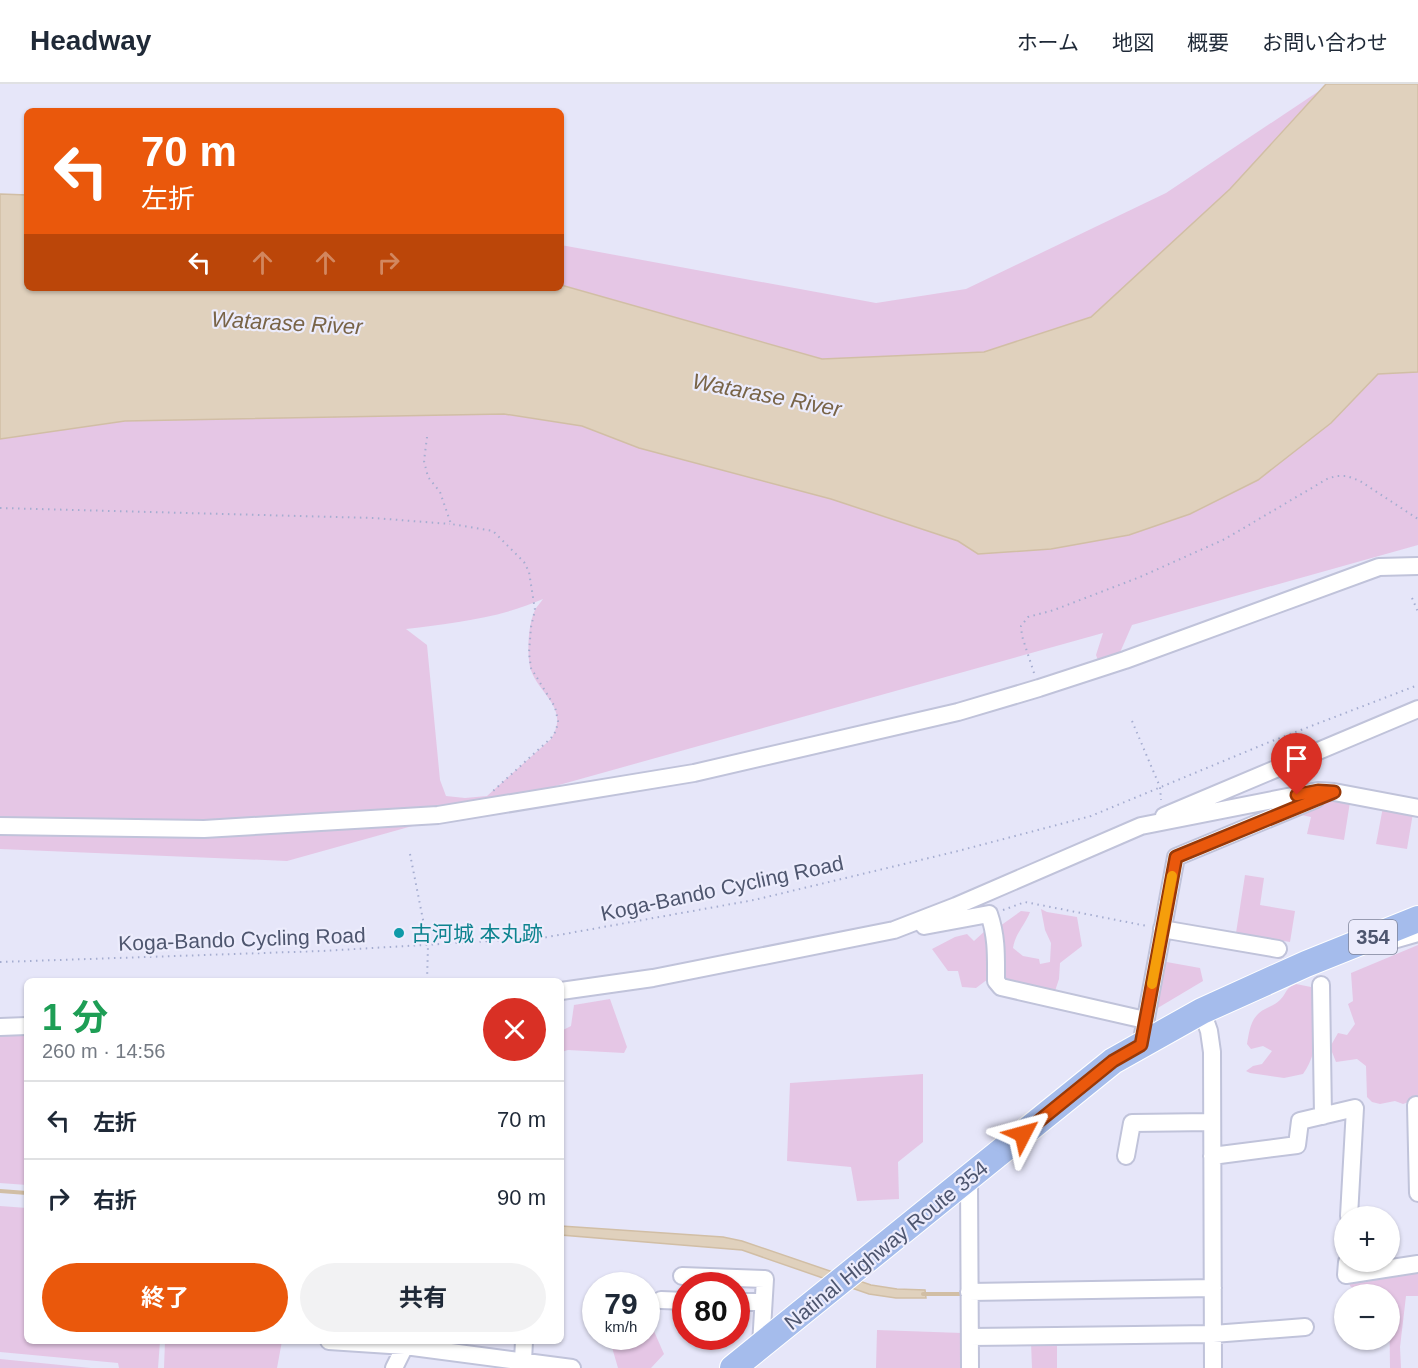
<!DOCTYPE html>
<html lang="ja">
<meta charset="utf-8">
<style>
:root{--surface:#fff;--page:#f2f2f3;--text:#1f2937;--muted:#747a83;--line:#e0e1e3;--accent:#ea580c}
body{margin:0;font-family:Arial,"Noto Sans JP",sans-serif;background:var(--page);color:var(--text);height:100vh;display:flex;flex-direction:column;font-size:22px;white-space:nowrap}
*{box-sizing:border-box;margin:0}
p{font-size:20px;color:var(--muted)}
.icon{flex:none;width:33px;height:33px;fill:none;stroke:currentColor;stroke-width:2;stroke-linecap:round;stroke-linejoin:round}
.map{position:relative;flex:1;overflow:hidden}
.drawer{position:absolute;left:24px;top:894px;width:540px;height:366px;display:flex;flex-direction:column;background:var(--surface);border-radius:9px;box-shadow:0 2px 4px #0004}
.drawer>*{flex:none}
.banner{position:absolute;left:24px;top:24px;width:540px;height:183px;border-radius:9px;box-shadow:0 2px 4px #0004;background:#ea580c;color:#fff;overflow:hidden}
.controls{position:absolute;left:1334px;top:1122px;display:grid;gap:12px}
.controls a{display:grid;place-items:center;width:66px;height:66px;border-radius:50%;background:var(--surface);box-shadow:0 2px 4px #0004;font-size:30px}
.speed{position:absolute;left:582px;top:1188px;display:flex;gap:12px;font-size:30px;font-weight:700;text-align:center}
.speed>*{display:grid;place-content:center;width:78px;height:78px;border-radius:50%;background:var(--surface);box-shadow:0 2px 4px #0004;line-height:1}
.speed small{font-size:15px;font-weight:400}
.speed .limit{border:9px solid #d22;background:#fff;color:#111}
.pin{position:absolute;display:grid;place-items:center;width:51px;height:51px;color:#fff;margin:-62px -26px;border-radius:50% 50% 50% 0;rotate:-45deg;box-shadow:0 0 6px #0007}
.pin .icon{rotate:45deg}
.me{position:absolute;width:66px;margin:-33px;rotate:51deg;stroke-linejoin:round;filter:drop-shadow(0 0 4px #0008)}
.turn{display:flex;align-items:center;gap:21px;height:126px;padding:0 18px;font-size:27px}
.turn .icon{width:78px;height:78px;stroke-width:2.5}
.turn b{display:block;font-size:42px;line-height:51px}
.lanes{display:flex;align-items:center;height:57px;padding:0 18px;background:#0003;justify-content:center;gap:30px;direction:ltr}
.lanes .off{opacity:.35}
.round{display:grid;place-items:center;flex:none;width:63px;height:63px;border-radius:32px;background:var(--page)}
.head{display:flex;align-items:center;justify-content:space-between;height:102px;padding:0 18px}
h1{font-size:36px;font-weight:700;line-height:45px;color:#1e9e55}
.button{display:flex;gap:12px;margin-top:auto;padding:12px 18px}
.button a{flex:1;height:69px;border-radius:36px;background:var(--accent);color:#fff;font-size:24px;font-weight:700;line-height:69px;text-align:center}
.button a+a{background:var(--page);color:var(--text)}
ul{padding:0;list-style:none}
li{display:flex;align-items:center;gap:18px;height:78px;padding:0 18px;border-top:2px solid var(--line)}
li div{flex:1}
li b{display:block;font-size:22px}
li em{font-style:normal}
header{display:flex;align-items:center;gap:36px;box-sizing:border-box;height:84px;padding:0 30px;background:var(--surface);border-bottom:2px solid var(--line)}
header strong{font-size:28px}
nav{display:flex;gap:33px;margin-inline-start:auto;font-size:21px}
.map>svg:first-child{display:block}
.green{fill:#e5c6e5;fill-rule:evenodd}
.water{fill:#e0d1bd;stroke:#d1bea5;stroke-width:1.5}
.lines{fill:none;stroke-linecap:round;stroke-linejoin:round}
.stream{stroke:#d1bea5;stroke-width:4}
.minor-casing{stroke:#c0c3da;stroke-width:20}
.highway-casing{stroke:#fff;stroke-width:28}
.path{stroke:#a5add0;stroke-width:2;stroke-dasharray:1.5 4.5;stroke-linecap:butt}
.minor{stroke:#fff;stroke-width:16}
.highway{stroke:#a5bcec;stroke-width:26}
.route-casing{stroke:#983908;stroke-width:15}
.route{stroke:#ea580c;stroke-width:10}
.slow{stroke:#f59e0b;stroke-width:10}
.culture-dot{fill:#0f9aa8;stroke:#ececfc;stroke-width:2}
.labels{text-anchor:middle;dominant-baseline:central;stroke-width:4.5;stroke-linejoin:round;paint-order:stroke}
.shield{fill:#ececfc;stroke:#7d8399;stroke-width:1.5}
.shield-label{font-size:20px;font-weight:bold;fill:#4e566f}
.street-label{font-size:21px;fill:#4e566f;stroke:#ececfc}
.culture-label{font-size:21px;fill:#0d838f;stroke:#ececfc;text-anchor:start}
.water-label{font-size:22px;font-style:italic;fill:#796447;stroke:#ececfc}
</style>
<header>
<strong>Headway</strong>
<nav><a>ホーム</a><a>地図</a><a>概要</a><a>お問い合わせ</a></nav>
</header>
<div class="map">
<svg width="1418" height="1284" viewBox="0 0 1418 1284">
<rect width="100%" height="100%" fill="#e6e6f9"/>
<path class="green" d="M 1319,7 L 1230,105 L 1091,233 L 984,268 L 822,275 L 561,201 L 561,161 L 876,219 L 966,205 L 1166,109 Z
M 1418,288 L 1418,461 L 1132,541 L 1118,573 L 1099,579 L 1096,571 L 1103,549 L 287,777 L 0,765 L 0,355 L 125,337 L 504,330 L 582,342 L 640,364 L 831,415 L 959,457 L 978,470 L 1051,465 L 1129,451 L 1190,430 L 1258,396 L 1331,339 L 1378,290 ZM 543,515 C 541,518 537,522 535,526 C 528,541 527,567 530,583 C 537,610 571,623 551,655 L 487,712 L 465,714 L 446,712 L 440,696 L 427,561 L 406,545 C 453,539 500,534 543,515 Z
M 1333,714 L 1350,718 L 1344,756 L 1307,750 L 1311,733 L 1292,729 Z
M 1383,723 L 1413,729 L 1407,765 L 1376,760 Z
M 1245,791 L 1264,794 L 1260,821 L 1295,827 L 1290,858 L 1236,849 Z
M 1041,825 L 1047,828 L 1077,833 L 1082,862 L 1060,879 L 1059,895 L 1055,907 L 988,895 L 976,904 L 962,903 L 958,887 L 948,887 L 932,865 L 955,853 L 967,850 L 974,857 L 986,846 L 1000,842 L 1021,827 L 1030,828 C 1025,841 1015,850 1013,864 L 1023,872 L 1039,875 L 1040,880 L 1050,878 L 1051,859 L 1045,846 Z
M 1418,861 L 1418,1015 L 1403,1020 L 1395,1017 L 1380,1020 L 1372,1018 L 1367,1013 L 1366,982 L 1357,975 L 1336,978 L 1330,963 L 1338,949 L 1347,951 L 1355,940 L 1348,920 L 1353,917 L 1351,889 Z
M 1161,877 L 1200,884 L 1203,897 L 1151,928 Z
M 1296,900 L 1311,903 C 1315,933 1322,964 1303,990 L 1284,994 L 1250,989 L 1246,987 L 1253,982 L 1262,980 L 1272,967 L 1263,962 L 1251,965 L 1247,960 C 1249,949 1250,937 1259,929 C 1265,924 1274,922 1280,916 C 1288,908 1284,905 1296,900 Z
M 610,915 L 627,963 L 624,969 L 568,966 L 561,968 L 561,947 L 571,942 L 574,921 Z
M 27,947 L 27,1101 L 0,1099 L 0,948 Z
M 923,990 L 923,1058 L 898,1078 L 899,1115 L 857,1117 L 851,1083 L 787,1077 L 790,999 Z
M 0,1122 L 27,1124 L 27,1257 L 160,1257 L 158,1284 L 119,1284 L 118,1279 L 0,1268 Z
M 1418,1181 L 1418,1212 L 1406,1212 L 1400,1263 L 1401,1284 L 1390,1284 L 1389,1210 L 1367,1210 L 1360,1209 L 1350,1202 L 1349,1197 Z
M 647,1238 L 653,1245 L 664,1270 L 651,1284 L 618,1284 L 609,1253 L 646,1252 Z
M 877,1246 L 962,1249 L 961,1284 L 876,1284 Z
M 165,1257 L 282,1257 L 277,1284 L 164,1284 Z
M 1057,1258 L 1057,1284 L 1032,1284 L 1031,1259 Z
M 0,1275 L 91,1284 L 0,1284 Z"/>
<path class="water" d="M 1326,0 L 1418,0 L 1418,288 L 1378,290 L 1331,339 L 1258,396 L 1190,430 L 1129,451 L 1051,465 L 978,470 L 958,457 L 831,415 L 639,364 L 582,342 L 504,330 L 125,337 L 0,355 L 0,110 L 27,111 L 27,204 L 561,204 L 561,201 L 822,275 L 984,268 L 1091,233 L 1230,105 Z
M 561,1142 L 723,1153 L 742,1157 L 871,1201 L 897,1205 L 925,1206 L 926,1214 L 896,1214 L 869,1210 L 742,1166 L 561,1151 Z"/>
<g class="lines">
<path class="stream" d="M 0,1107 L 27,1109
M 923,1210 L 964,1210"/>
<defs>
<path id="minor" d="M 1164,732 L 1418,625
M 0,742 L 204,745 L 438,731 L 694,689 L 958,628 L 1039,604 L 1125,576 L 1379,483 L 1418,482
M 924,842 L 989,830 C 997,853 996,873 996,897 L 1001,903 L 1145,936
M 1162,845 L 1278,865
M 1390,857 L 1418,849
M 1321,901 L 1323,1032
M 561,907 L 653,894 L 894,846 L 956,822 L 1141,742 L 1318,707 L 1334,708 L 1418,724
M 1202,927 L 1209,947 L 1212,968 L 1213,1284
M 0,943 L 27,942
M 1141,961 L 1176,773 L 1316,715
M 1416,1021 L 1418,1109
M 1126,1072 L 1132,1039 L 1212,1038
M 1212,1072 L 1297,1061 L 1300,1037 L 1355,1024 L 1349,1132
M 969,1094 L 970,1284
M 1347,1178 L 1346,1191 L 1418,1180
M 682,1192 L 765,1195 L 761,1261
M 969,1208 L 1213,1204
M 661,1216 L 686,1217
M 736,1218 L 763,1218
M 970,1253 L 1213,1250 L 1305,1243
M 329,1257 L 405,1262 L 572,1284
M 523,1277 L 524,1257
M 394,1284 L 405,1262 L 405,1257"/>
<path id="highway" d="M 733,1284 L 1113,977 L 1202,927 L 1306,880 L 1418,835"/>
</defs>
<use href="#minor" class="minor-casing"/>
<use href="#highway" class="highway-casing"/>
<path class="path" d="M 427,353 L 424,377 L 428,393 L 440,408 L 451,440 L 493,447 L 524,478 L 529,488 L 535,526 L 531,543 L 529,569 L 531,584 L 555,623 L 558,637 L 556,647 L 551,654 L 493,707
M 0,424 L 374,434 L 450,440
M 1412,514 L 1418,528
M 1034,589 L 1022,552 L 1021,542 L 1028,533 L 1054,526 L 1140,493 L 1225,455 L 1327,395 L 1336,392 L 1347,392 L 1360,397 L 1418,435
M 1132,637 L 1160,703 L 1161,716
M 410,770 L 428,861 L 427,897
M 1003,826 L 1025,818 L 1147,842
M 0,878 L 322,867 L 542,854 L 754,816 L 958,767 L 1091,732 L 1267,659 L 1418,601"/>
<use href="#minor" class="minor"/>
<use href="#highway" class="highway"/>
</g>
<g class="lines">
<defs>
<path id="route" d="M 1023,1050 L 1113,977 L 1141,961 L 1176,773 L 1334,708 L 1318,707 L 1297,711"/>
</defs>
<use href="#route" class="route-casing"/>
<use href="#route" class="route"/>
<path class="slow" d="M 1152,900 L 1172,792"/>
</g>
<circle class="culture-dot" cx="399" cy="849" r="6"/>
<g class="labels">
<rect class="shield" x="1349" y="836" width="48" height="34" rx="4.5"/>
<g class="shield-label">
<text x="1373" y="853">354</text>
</g>
<g class="street-label">
<text transform="translate(722 804) rotate(-12)">Koga-Bando Cycling Road</text>
<text transform="translate(242 855) rotate(-2)">Koga-Bando Cycling Road</text>
<text transform="translate(886 1161) rotate(-39)">Natinal Highway Route 354</text>
</g>
<g class="culture-label">
<text x="411" y="849">古河城 本丸跡</text>
</g>
<g class="water-label">
<text transform="translate(287 239) rotate(3)">Watarase River</text>
<text transform="translate(767 311) rotate(11)">Watarase River</text>
</g>
</g>
</svg>
<div class="controls">
<a>+</a>
<a>−</a>
</div>
<div class="speed"><div>79<small>km/h</small></div><div class="limit">80</div></div>
<div class="pin" style="left:1297px;top:711px;background:#d93025"><svg class="icon" aria-label="arrive" viewBox="0 0 24 24"><path d="M6 21V4h12l-3 4 3 4H6"/></svg></div>
<svg class="me" style="left:1023px;top:1050px" viewBox="-20 -20 40 40"><path d="M0-17L14 15 0 8-14 15z" fill="#ea580c" stroke="#fff" stroke-width="4"/></svg>
<div class="banner">
<div class="turn"><svg class="icon" aria-label="left" viewBox="0 0 24 24"><path d="M17 20v-9H6M10 6l-5 5 5 5"/></svg><div><b>70 m</b>左折</div></div>
<div class="lanes"><svg class="icon" aria-label="left" viewBox="0 0 24 24"><path d="M17 20v-9H6M10 6l-5 5 5 5"/></svg><svg class="icon off" aria-label="ahead" viewBox="0 0 24 24"><path d="M12 20V5M6 11l6-6 6 6"/></svg><svg class="icon off" aria-label="ahead" viewBox="0 0 24 24"><path d="M12 20V5M6 11l6-6 6 6"/></svg><svg class="icon off" aria-label="right" viewBox="0 0 24 24"><path d="M7 20v-9h11M14 6l5 5-5 5"/></svg></div>
</div>
<section class="drawer">
<div class="head"><div><h1>1 分</h1><p>260 m · 14:56</p></div><a class="round" style="background:#d93025;color:#fff"><svg class="icon" aria-label="close" viewBox="0 0 24 24"><path d="M6 6l12 12M18 6L6 18"/></svg></a></div>
<ul>
<li><svg class="icon" aria-label="left" viewBox="0 0 24 24"><path d="M17 20v-9H6M10 6l-5 5 5 5"/></svg><div><b>左折</b></div><em>70 m</em></li>
<li><svg class="icon" aria-label="right" viewBox="0 0 24 24"><path d="M7 20v-9h11M14 6l5 5-5 5"/></svg><div><b>右折</b></div><em>90 m</em></li>
</ul>
<div class="button"><a>終了</a><a>共有</a></div>
</section>
</div>
